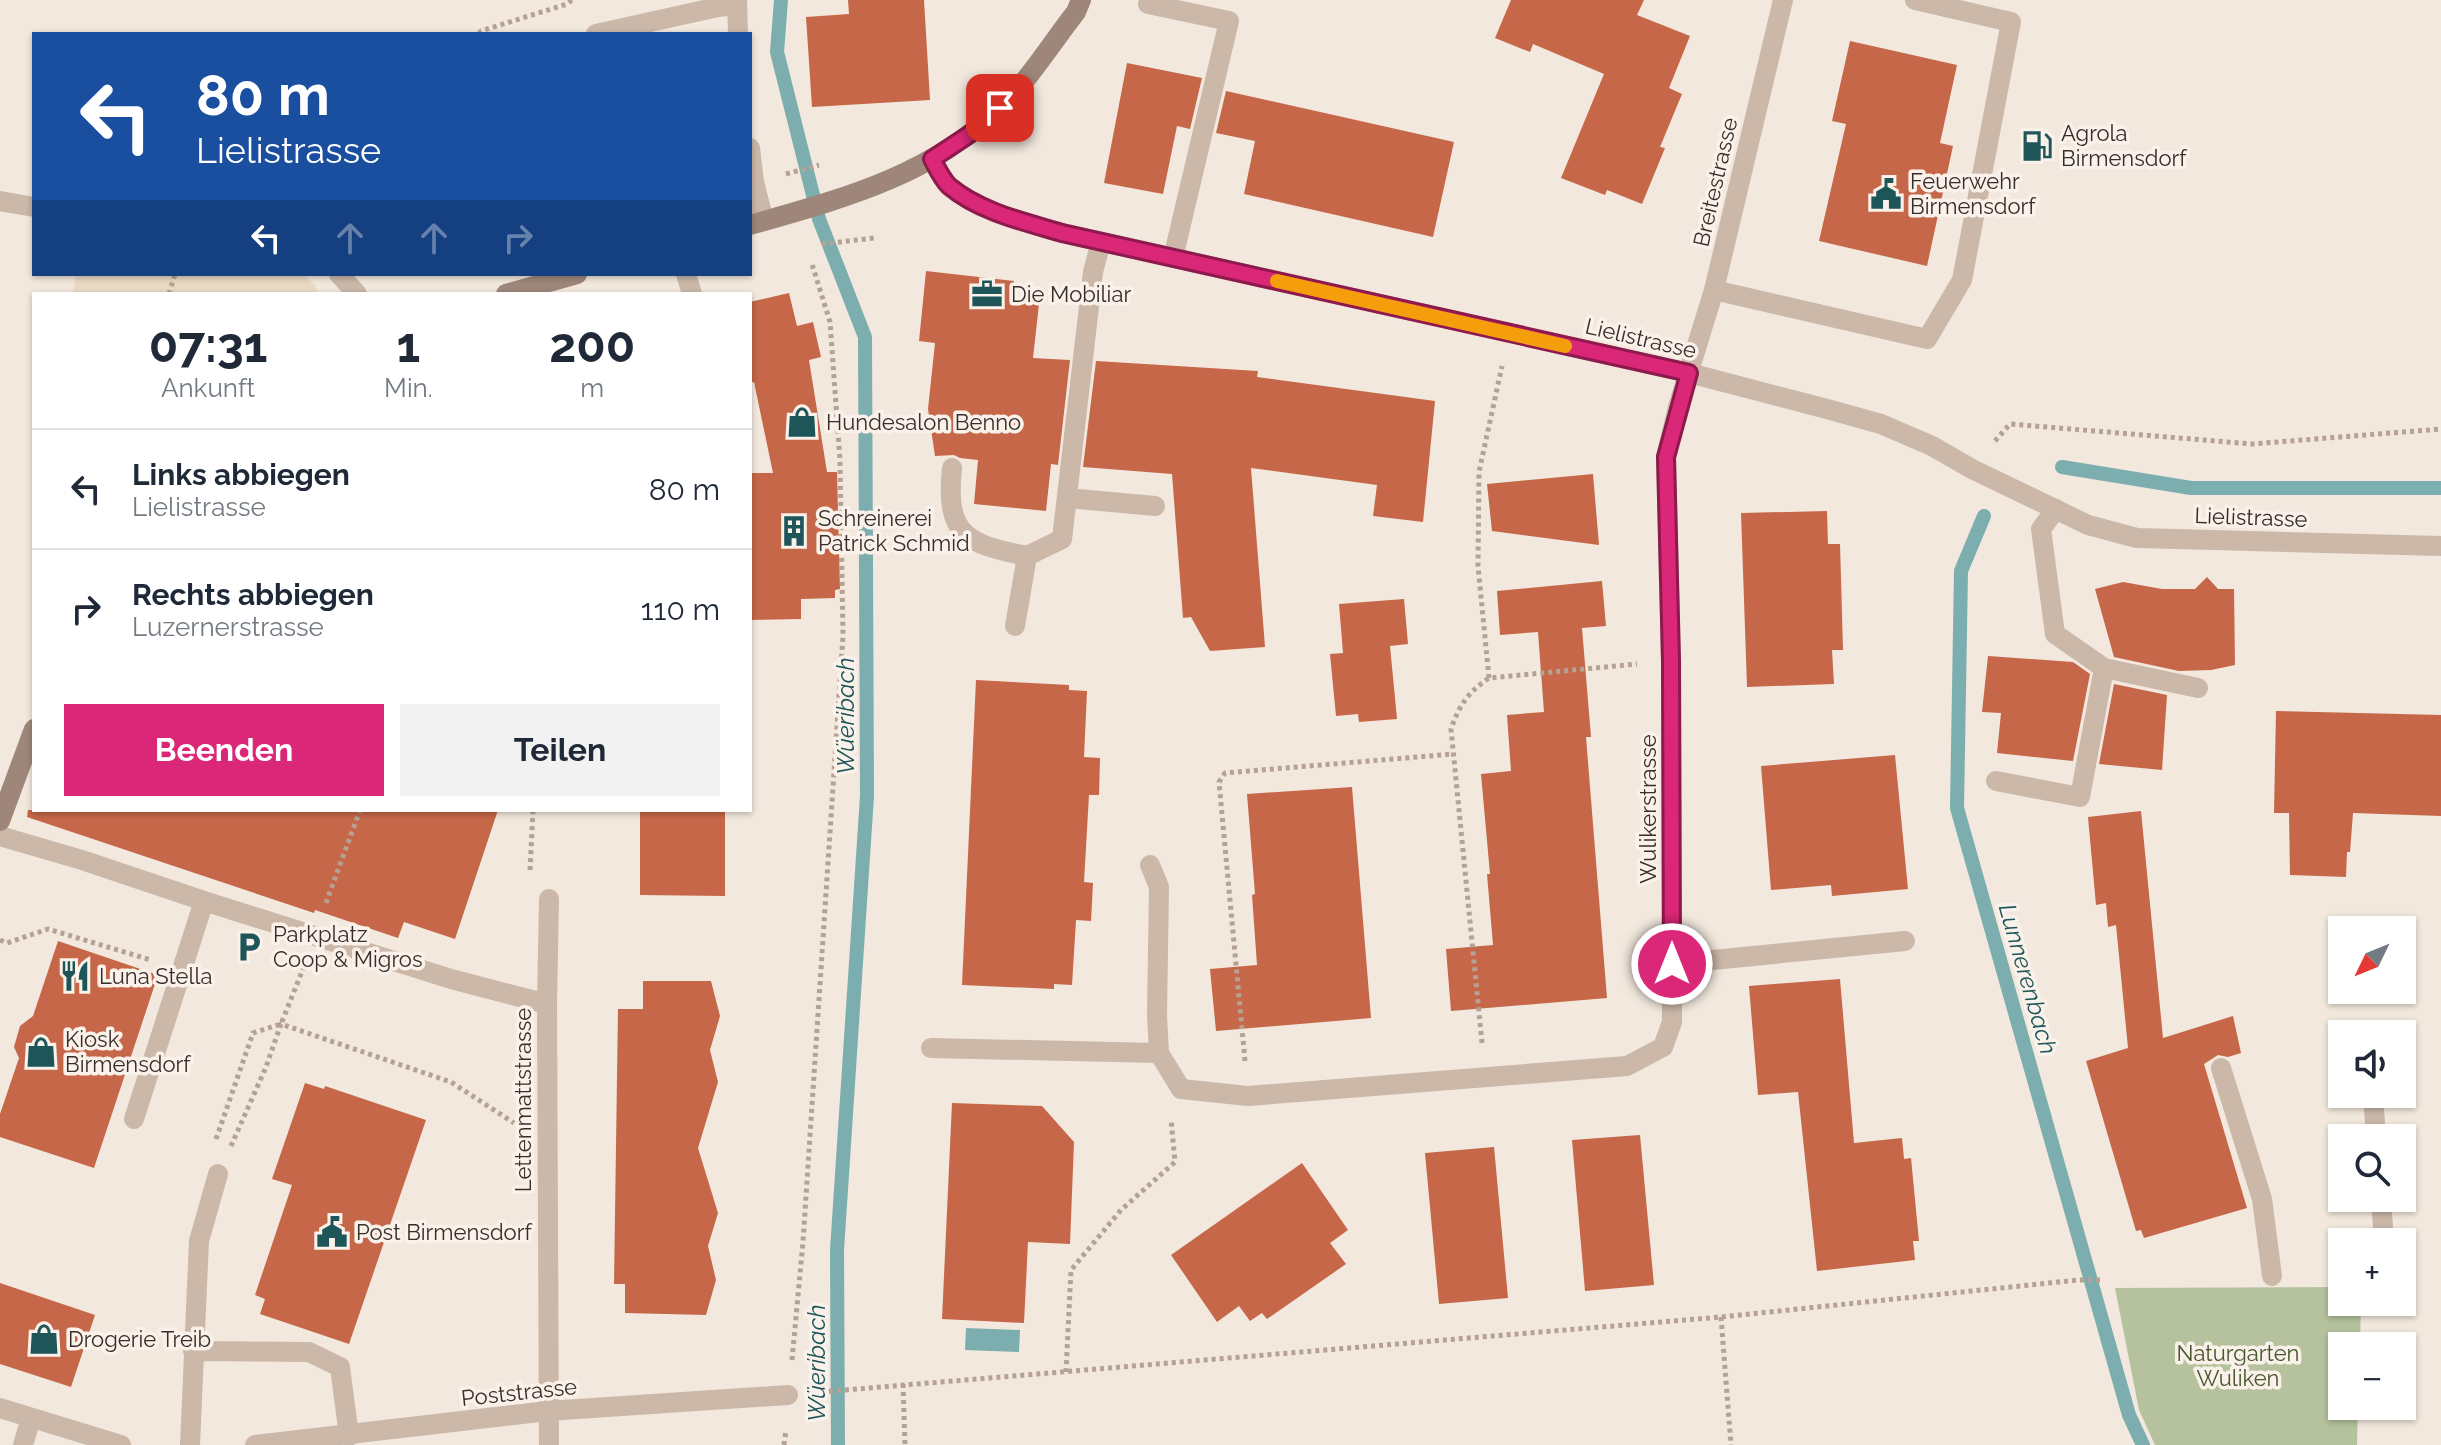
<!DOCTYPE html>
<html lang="de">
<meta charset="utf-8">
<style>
:root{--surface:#fff;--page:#f2f2f3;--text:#1f2937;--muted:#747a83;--line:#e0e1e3;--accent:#db2777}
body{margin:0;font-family:Raleway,sans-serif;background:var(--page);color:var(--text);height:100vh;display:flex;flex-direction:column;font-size:30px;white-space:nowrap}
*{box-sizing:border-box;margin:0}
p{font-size:26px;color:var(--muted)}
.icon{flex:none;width:44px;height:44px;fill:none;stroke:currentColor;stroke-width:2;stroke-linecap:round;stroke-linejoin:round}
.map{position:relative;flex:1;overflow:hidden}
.details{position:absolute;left:32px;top:292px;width:720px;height:520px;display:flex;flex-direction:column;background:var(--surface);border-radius:0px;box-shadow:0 2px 6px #0004}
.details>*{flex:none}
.banner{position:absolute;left:32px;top:32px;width:720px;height:244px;border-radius:0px;box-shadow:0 2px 6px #0004;background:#1a4fa0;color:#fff;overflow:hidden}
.needle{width:52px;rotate:227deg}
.tools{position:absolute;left:2328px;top:916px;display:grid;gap:16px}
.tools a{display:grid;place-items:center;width:88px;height:88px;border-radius:0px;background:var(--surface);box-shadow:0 2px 6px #0004;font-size:40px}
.pin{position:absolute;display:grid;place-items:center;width:68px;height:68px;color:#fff;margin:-34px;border-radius:16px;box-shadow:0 4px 12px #0006}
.me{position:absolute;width:88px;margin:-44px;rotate:0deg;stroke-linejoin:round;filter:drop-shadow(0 0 6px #0008)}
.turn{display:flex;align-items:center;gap:28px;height:168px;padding:0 32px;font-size:36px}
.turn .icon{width:104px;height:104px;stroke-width:2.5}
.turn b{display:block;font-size:56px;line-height:68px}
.lanes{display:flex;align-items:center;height:76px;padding:0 32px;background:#0003;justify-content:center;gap:40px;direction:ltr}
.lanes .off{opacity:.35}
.eta{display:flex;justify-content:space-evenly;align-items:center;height:136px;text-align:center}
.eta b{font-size:48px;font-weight:700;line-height:56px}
.primary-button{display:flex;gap:16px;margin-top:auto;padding:16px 32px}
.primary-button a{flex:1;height:92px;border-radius:0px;background:var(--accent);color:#fff;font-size:32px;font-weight:700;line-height:92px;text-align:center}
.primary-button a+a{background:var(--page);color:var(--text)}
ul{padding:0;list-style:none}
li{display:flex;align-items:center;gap:24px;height:120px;padding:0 32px;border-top:2px solid var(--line)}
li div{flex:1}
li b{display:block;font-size:30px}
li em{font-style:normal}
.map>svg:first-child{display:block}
.green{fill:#b5c29d}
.plaza{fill:#eadac4}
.water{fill:#7cadaf}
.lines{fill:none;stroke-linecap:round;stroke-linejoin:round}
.stream{stroke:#7cadaf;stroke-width:14}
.building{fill:#c56748}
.path{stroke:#b6a293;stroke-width:5;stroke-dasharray:4 4;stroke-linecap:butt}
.service{stroke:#cbb8a9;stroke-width:20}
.minor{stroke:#cbb8a9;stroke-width:20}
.tertiary{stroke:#cbb8a9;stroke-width:20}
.secondary{stroke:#9e877a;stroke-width:20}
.route-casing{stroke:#8e194d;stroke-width:20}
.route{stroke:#db2777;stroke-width:14}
.slow{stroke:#f59e0b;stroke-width:14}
.labels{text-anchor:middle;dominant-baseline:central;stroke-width:7;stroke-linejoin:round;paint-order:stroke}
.poi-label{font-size:22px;fill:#382e29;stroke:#faf2ea;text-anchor:start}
.street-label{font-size:22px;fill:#382e29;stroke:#faf2ea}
.park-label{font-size:22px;fill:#47562d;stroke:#faf2ea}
.water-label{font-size:24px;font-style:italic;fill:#1e5559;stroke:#faf2ea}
</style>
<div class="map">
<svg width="2441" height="1445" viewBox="0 0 2441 1445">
<rect width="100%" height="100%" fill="#f2e8dd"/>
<path class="green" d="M 2342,1287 L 2342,1302 L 2361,1302 L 2360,1346 L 2342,1346 L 2342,1406 L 2358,1406 L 2357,1445 L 2155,1445 L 2139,1410 L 2115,1288 Z"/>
<path class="plaza" d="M 76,274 L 303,274 L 315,285 L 318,294 L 73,294 Z"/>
<path class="water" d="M 966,1328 L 1020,1330 L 1019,1352 L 965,1350 Z"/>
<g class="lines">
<path class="stream" d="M 781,0 L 777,52 L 819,219 L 865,337 L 867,796 L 837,1250 L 838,1445
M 2062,467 L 2191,488 L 2441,488
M 1984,516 L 1961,571 L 1957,808 L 2129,1415 L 2143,1445"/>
</g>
<path class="building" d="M 848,0 L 924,0 L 930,100 L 812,107 L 806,17 L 849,14 Z
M 1511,0 L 1644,0 L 1637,15 L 1690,36 L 1669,88 L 1682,94 L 1660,147 L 1665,148 L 1642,204 L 1607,190 L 1605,195 L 1561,178 L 1604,74 L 1533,44 L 1530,52 L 1495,38 Z
M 1850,41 L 1957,65 L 1940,143 L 1953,146 L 1927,266 L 1819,241 L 1846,124 L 1832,121 Z
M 1127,63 L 1202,78 L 1190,129 L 1177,126 L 1163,194 L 1104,183 Z
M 1226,91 L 1454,142 L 1433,237 L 1244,194 L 1255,141 L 1216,133 Z
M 926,271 L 1014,281 L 1012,301 L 1039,304 L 1033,358 L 1070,360 L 1058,465 L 1051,464 L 1046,511 L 974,504 L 978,460 L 960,458 L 954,455 L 935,456 L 928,409 L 935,343 L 919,341 Z
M 789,293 L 797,326 L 813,322 L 821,357 L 809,360 L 827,472 L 837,472 L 840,589 L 835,590 L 835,598 L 801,599 L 801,619 L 750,620 L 750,473 L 773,473 L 754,382 L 750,383 L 750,302 Z
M 1096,361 L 1258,371 L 1257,377 L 1435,401 L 1423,522 L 1373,516 L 1377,485 L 1251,468 L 1265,647 L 1210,651 L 1191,617 L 1183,618 L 1172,474 L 1083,467 Z
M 1593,474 L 1599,545 L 1492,531 L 1487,484 Z
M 1827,511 L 1828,544 L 1840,544 L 1843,650 L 1832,650 L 1834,684 L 1747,687 L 1741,513 Z
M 2207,577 L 2218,589 L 2234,589 L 2235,665 L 2211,670 L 2179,671 L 2114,657 L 2095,589 L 2123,582 L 2162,589 L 2195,589 Z
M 1602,581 L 1606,626 L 1582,628 L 1591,737 L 1586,737 L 1607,998 L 1451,1011 L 1446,949 L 1493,945 L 1487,874 L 1490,874 L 1481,774 L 1511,771 L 1507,715 L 1544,712 L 1538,632 L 1500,635 L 1497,591 Z
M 1404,599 L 1408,644 L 1390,646 L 1397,719 L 1359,722 L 1358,714 L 1336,716 L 1330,654 L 1343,653 L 1339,604 Z
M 1988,656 L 2073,662 L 2090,674 L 2073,761 L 1997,753 L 2001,713 L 1982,712 Z
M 976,680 L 1069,685 L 1069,690 L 1087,691 L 1084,757 L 1100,758 L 1099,795 L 1089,795 L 1084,882 L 1093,883 L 1091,921 L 1076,920 L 1072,985 L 1054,984 L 1054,989 L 962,985 Z
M 2114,684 L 2167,695 L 2162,770 L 2099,764 Z
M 2276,711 L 2441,715 L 2441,816 L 2353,813 L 2350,852 L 2347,852 L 2346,877 L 2290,875 L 2289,813 L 2274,813 Z
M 1895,755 L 1908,889 L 1832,896 L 1831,885 L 1771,890 L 1761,766 Z
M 1352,787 L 1371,1018 L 1216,1031 L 1210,969 L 1257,965 L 1252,895 L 1255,894 L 1247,794 Z
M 28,810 L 498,810 L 455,939 L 404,922 L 398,938 L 315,910 L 314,913 L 27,817 Z
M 640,810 L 725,810 L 725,896 L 640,895 Z
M 2141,811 L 2163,1038 L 2233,1016 L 2241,1053 L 2228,1057 L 2218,1055 L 2204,1064 L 2247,1208 L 2144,1238 L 2141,1230 L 2136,1231 L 2086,1061 L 2128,1048 L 2116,925 L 2108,927 L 2106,903 L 2096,905 L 2088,817 Z
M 58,941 L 158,975 L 94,1168 L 0,1137 L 0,1114 L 19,1058 L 14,1047 L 20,1026 L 33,1016 Z
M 1840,979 L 1854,1143 L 1902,1138 L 1904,1159 L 1911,1158 L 1919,1241 L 1913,1241 L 1915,1260 L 1817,1271 L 1798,1092 L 1758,1095 L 1749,986 Z
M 643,981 L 711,981 L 720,1016 L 710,1050 L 718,1082 L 698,1148 L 718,1213 L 708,1246 L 716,1280 L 706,1315 L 625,1313 L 625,1284 L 614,1284 L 618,1009 L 643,1009 Z
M 305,1083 L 324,1089 L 325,1086 L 426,1120 L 349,1344 L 260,1314 L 265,1299 L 255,1295 L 292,1185 L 272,1179 Z
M 952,1103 L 1042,1106 L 1074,1142 L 1070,1244 L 1028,1242 L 1024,1323 L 942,1319 Z
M 1640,1135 L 1654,1285 L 1585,1291 L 1572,1140 Z
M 1494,1147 L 1508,1298 L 1439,1304 L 1425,1153 Z
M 1302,1163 L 1348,1230 L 1330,1243 L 1346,1264 L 1267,1319 L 1262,1313 L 1250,1321 L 1239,1306 L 1217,1322 L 1171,1255 Z
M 0,1283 L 95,1315 L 71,1387 L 0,1364 Z"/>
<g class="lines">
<path class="path" d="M 479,34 L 481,31 L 567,4 L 572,0
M 786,174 L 819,165
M 822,244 L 874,238
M 169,294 L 175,274
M 1995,441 L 2010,424 L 2252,444 L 2441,429
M 1489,678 L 1478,566 L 1479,472 L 1502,366
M 530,870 L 533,810
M 326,903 L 360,810
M 0,940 L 7,943 L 48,929 L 151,960
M 1482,1043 L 1451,729 C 1459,706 1468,692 1489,678 L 1637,664
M 1245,1061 L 1219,782 L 1225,773 L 1453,754
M 216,1139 L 253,1033 L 281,1024 L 303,969
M 231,1146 L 266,1067 L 281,1024 L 451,1082 L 514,1123
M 1721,1317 L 1731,1445
M 792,1360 L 803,1242 L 843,635 L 840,460 L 830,322 L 811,261
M 1066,1372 L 1071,1270 L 1121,1210 L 1175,1162 L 1171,1119
M 903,1384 L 905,1445
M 821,1392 L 1721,1317 L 2078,1280 L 2103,1280
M 784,1445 L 786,1430"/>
<path class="service" d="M 1148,4 L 1229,21 L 1173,258
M 596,34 L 718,7 L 737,5
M 686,274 L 692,294
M 1714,290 L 1927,339 L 1962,280 L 2011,22 L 1915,0
M 952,468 C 945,535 966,544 1027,556
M 1067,498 L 1155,506
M 1015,626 L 1027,556 L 1062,539 L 1093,272 L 1101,242
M 2104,668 L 2198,688
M 1996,781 L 2080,797 L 2104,668 L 2055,634 L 2041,529 L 2056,509
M 0,836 L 82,860 L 204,901 L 451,979 L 547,1004
M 1150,865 L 1159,887 L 1157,1015 L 1159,1053 L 1181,1089
M 1672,964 L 1905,941
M 931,1048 L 1159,1053
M 2221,1068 L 2262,1199 L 2272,1276
M 2373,1094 L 2376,1138
M 134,1119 L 204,901
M 2381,1198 L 2384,1242
M 193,1351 L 309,1352 L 340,1367 L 349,1436
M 190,1445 L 199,1241 L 218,1174"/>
<path class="minor" d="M 737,0 L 738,34
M 750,148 L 754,182 L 764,221
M 932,159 C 937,168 942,179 949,186 C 980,213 1025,222 1062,233 L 1689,373 L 1827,409 L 1881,424 L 1932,446 L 1972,469 L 2088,525 L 2137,538 L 2441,546
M 549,899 L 547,1004 L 549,1445
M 1181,1089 L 1248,1096 L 1627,1066 L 1663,1047 L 1672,1022 L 1671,661 L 1666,457 L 1678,407 L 1714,290 L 1783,0
M 0,1408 L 121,1445
M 23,1445 L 31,1418
M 255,1445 L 548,1411 L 788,1395"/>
<path class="tertiary" d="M 0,201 L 34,207
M 339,274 L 357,294"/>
<path class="secondary" d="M 750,225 C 841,199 928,177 999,109 C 1028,81 1051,44 1076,12 L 1081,0
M 506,294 L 577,274
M 0,821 L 34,729"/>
</g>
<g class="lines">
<defs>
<path id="route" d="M 1000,108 L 970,134 L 932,159 C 937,168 942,179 949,186 C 980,212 1025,222 1062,233 L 1689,373 L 1666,457 L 1671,661 L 1672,964"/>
</defs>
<use href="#route" class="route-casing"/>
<use href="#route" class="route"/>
<path class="slow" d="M 1277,281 L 1565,346"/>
</g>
<defs>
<symbol id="fuel-bare" viewBox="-9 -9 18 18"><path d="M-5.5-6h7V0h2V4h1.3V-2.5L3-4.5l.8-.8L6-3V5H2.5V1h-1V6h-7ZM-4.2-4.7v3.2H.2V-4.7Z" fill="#1e5559" stroke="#faf2ea" stroke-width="2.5" paint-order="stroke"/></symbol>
<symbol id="civic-bare" viewBox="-9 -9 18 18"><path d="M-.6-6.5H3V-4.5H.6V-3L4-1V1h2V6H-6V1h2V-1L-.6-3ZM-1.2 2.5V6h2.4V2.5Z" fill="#1e5559" stroke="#faf2ea" stroke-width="2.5" paint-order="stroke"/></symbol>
<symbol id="office-bare" viewBox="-9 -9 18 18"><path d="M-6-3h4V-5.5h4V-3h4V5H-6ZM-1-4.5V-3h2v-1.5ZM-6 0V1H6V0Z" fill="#1e5559" stroke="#faf2ea" stroke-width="2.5" paint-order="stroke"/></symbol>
<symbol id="shop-bare" viewBox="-9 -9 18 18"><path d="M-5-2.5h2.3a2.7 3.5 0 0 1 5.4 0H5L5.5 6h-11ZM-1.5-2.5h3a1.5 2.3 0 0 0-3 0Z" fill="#1e5559" stroke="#faf2ea" stroke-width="2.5" paint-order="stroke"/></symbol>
<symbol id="building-bare" viewBox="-9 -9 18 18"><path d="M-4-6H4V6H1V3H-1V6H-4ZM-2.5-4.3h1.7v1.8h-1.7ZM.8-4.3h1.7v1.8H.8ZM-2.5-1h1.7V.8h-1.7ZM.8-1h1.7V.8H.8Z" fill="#1e5559" stroke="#faf2ea" stroke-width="2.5" paint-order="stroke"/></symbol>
<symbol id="parking-bare" viewBox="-9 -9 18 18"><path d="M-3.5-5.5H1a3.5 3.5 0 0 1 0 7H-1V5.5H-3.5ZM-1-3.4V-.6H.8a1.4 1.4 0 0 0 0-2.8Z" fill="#1e5559" stroke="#faf2ea" stroke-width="2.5" paint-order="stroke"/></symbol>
<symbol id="restaurant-bare" viewBox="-9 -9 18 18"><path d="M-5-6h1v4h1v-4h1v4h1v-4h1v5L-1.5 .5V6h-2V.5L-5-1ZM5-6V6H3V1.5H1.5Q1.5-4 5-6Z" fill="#1e5559" stroke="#faf2ea" stroke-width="2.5" paint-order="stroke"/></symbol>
</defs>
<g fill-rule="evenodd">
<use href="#fuel-bare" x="2015" y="124" width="44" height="44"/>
<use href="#civic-bare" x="1864" y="172" width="44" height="44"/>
<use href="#office-bare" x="965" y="272" width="44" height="44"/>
<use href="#shop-bare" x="780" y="400" width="44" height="44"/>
<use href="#building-bare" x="772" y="509" width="44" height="44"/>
<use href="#parking-bare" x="227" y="925" width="44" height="44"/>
<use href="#restaurant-bare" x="53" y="954" width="44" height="44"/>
<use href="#shop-bare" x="19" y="1030" width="44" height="44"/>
<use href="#civic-bare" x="310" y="1210" width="44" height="44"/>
<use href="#shop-bare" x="22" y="1317" width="44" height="44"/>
</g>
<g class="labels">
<g class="poi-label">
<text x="2061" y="133">Agrola<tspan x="2061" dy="25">Birmensdorf</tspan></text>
<text x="1910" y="181">Feuerwehr<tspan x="1910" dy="25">Birmensdorf</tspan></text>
<text x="1011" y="294">Die Mobiliar</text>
<text x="826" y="422">Hundesalon Benno</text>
<text x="818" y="518">Schreinerei<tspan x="818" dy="25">Patrick Schmid</tspan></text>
<text x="273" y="934">Parkplatz<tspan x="273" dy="25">Coop &amp; Migros</tspan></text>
<text x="99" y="976">Luna Stella</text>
<text x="65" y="1039">Kiosk<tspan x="65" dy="25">Birmensdorf</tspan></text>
<text x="356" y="1232">Post Birmensdorf</text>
<text x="68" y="1339">Drogerie Treib</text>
</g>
<g class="street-label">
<text transform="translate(1715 182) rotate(-77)">Breitestrasse</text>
<text transform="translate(1641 338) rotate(13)">Lielistrasse</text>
<text transform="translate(2251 517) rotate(2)">Lielistrasse</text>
<text transform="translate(1648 809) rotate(-90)">Wulikerstrasse</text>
<text transform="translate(523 1100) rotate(-90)">Lettenmattstrasse</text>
<text transform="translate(519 1392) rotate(-6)">Poststrasse</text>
</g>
<g class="park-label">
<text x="2238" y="1353">Naturgarten<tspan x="2238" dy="25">Wuliken</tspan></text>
</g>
<g class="water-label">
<text transform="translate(845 716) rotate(-90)">Wüeribach</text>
<text transform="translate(2028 979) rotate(74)">Lunnerenbach</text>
<text transform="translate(816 1363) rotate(-90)">Wüeribach</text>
</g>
</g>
</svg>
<div class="tools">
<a><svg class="needle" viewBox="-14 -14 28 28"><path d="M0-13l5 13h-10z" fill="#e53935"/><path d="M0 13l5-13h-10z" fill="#747a83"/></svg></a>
<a><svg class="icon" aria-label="sound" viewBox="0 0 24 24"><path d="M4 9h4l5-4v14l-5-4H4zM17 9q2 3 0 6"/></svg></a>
<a><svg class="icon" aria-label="search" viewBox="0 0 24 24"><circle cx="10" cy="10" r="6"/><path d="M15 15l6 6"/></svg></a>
<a>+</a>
<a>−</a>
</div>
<div class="pin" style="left:1000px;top:108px;background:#d93025"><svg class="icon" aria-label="arrive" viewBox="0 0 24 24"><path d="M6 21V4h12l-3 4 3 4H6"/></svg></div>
<svg class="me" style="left:1672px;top:964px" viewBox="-20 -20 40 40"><circle r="17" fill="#db2777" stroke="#fff" stroke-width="3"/><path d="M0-11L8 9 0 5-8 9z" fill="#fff"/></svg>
<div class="banner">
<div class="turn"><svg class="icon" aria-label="left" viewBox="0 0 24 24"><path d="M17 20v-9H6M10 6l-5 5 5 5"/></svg><div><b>80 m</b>Lielistrasse</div></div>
<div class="lanes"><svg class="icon" aria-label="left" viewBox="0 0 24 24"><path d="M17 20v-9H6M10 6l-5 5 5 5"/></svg><svg class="icon off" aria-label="ahead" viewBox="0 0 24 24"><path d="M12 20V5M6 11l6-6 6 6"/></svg><svg class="icon off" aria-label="ahead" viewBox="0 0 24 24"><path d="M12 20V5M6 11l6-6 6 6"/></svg><svg class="icon off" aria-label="right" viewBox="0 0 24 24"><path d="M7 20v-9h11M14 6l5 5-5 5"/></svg></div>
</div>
<section class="details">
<div class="eta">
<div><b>07:31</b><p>Ankunft</p></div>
<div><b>1</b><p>Min.</p></div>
<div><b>200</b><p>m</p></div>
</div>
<ul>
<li><svg class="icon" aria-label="left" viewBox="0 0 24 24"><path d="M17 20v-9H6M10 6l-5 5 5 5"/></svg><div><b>Links abbiegen</b><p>Lielistrasse</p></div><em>80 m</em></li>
<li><svg class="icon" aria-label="right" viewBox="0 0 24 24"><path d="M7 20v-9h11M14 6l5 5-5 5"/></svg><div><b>Rechts abbiegen</b><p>Luzernerstrasse</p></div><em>110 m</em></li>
</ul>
<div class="primary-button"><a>Beenden</a><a>Teilen</a></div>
</section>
</div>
